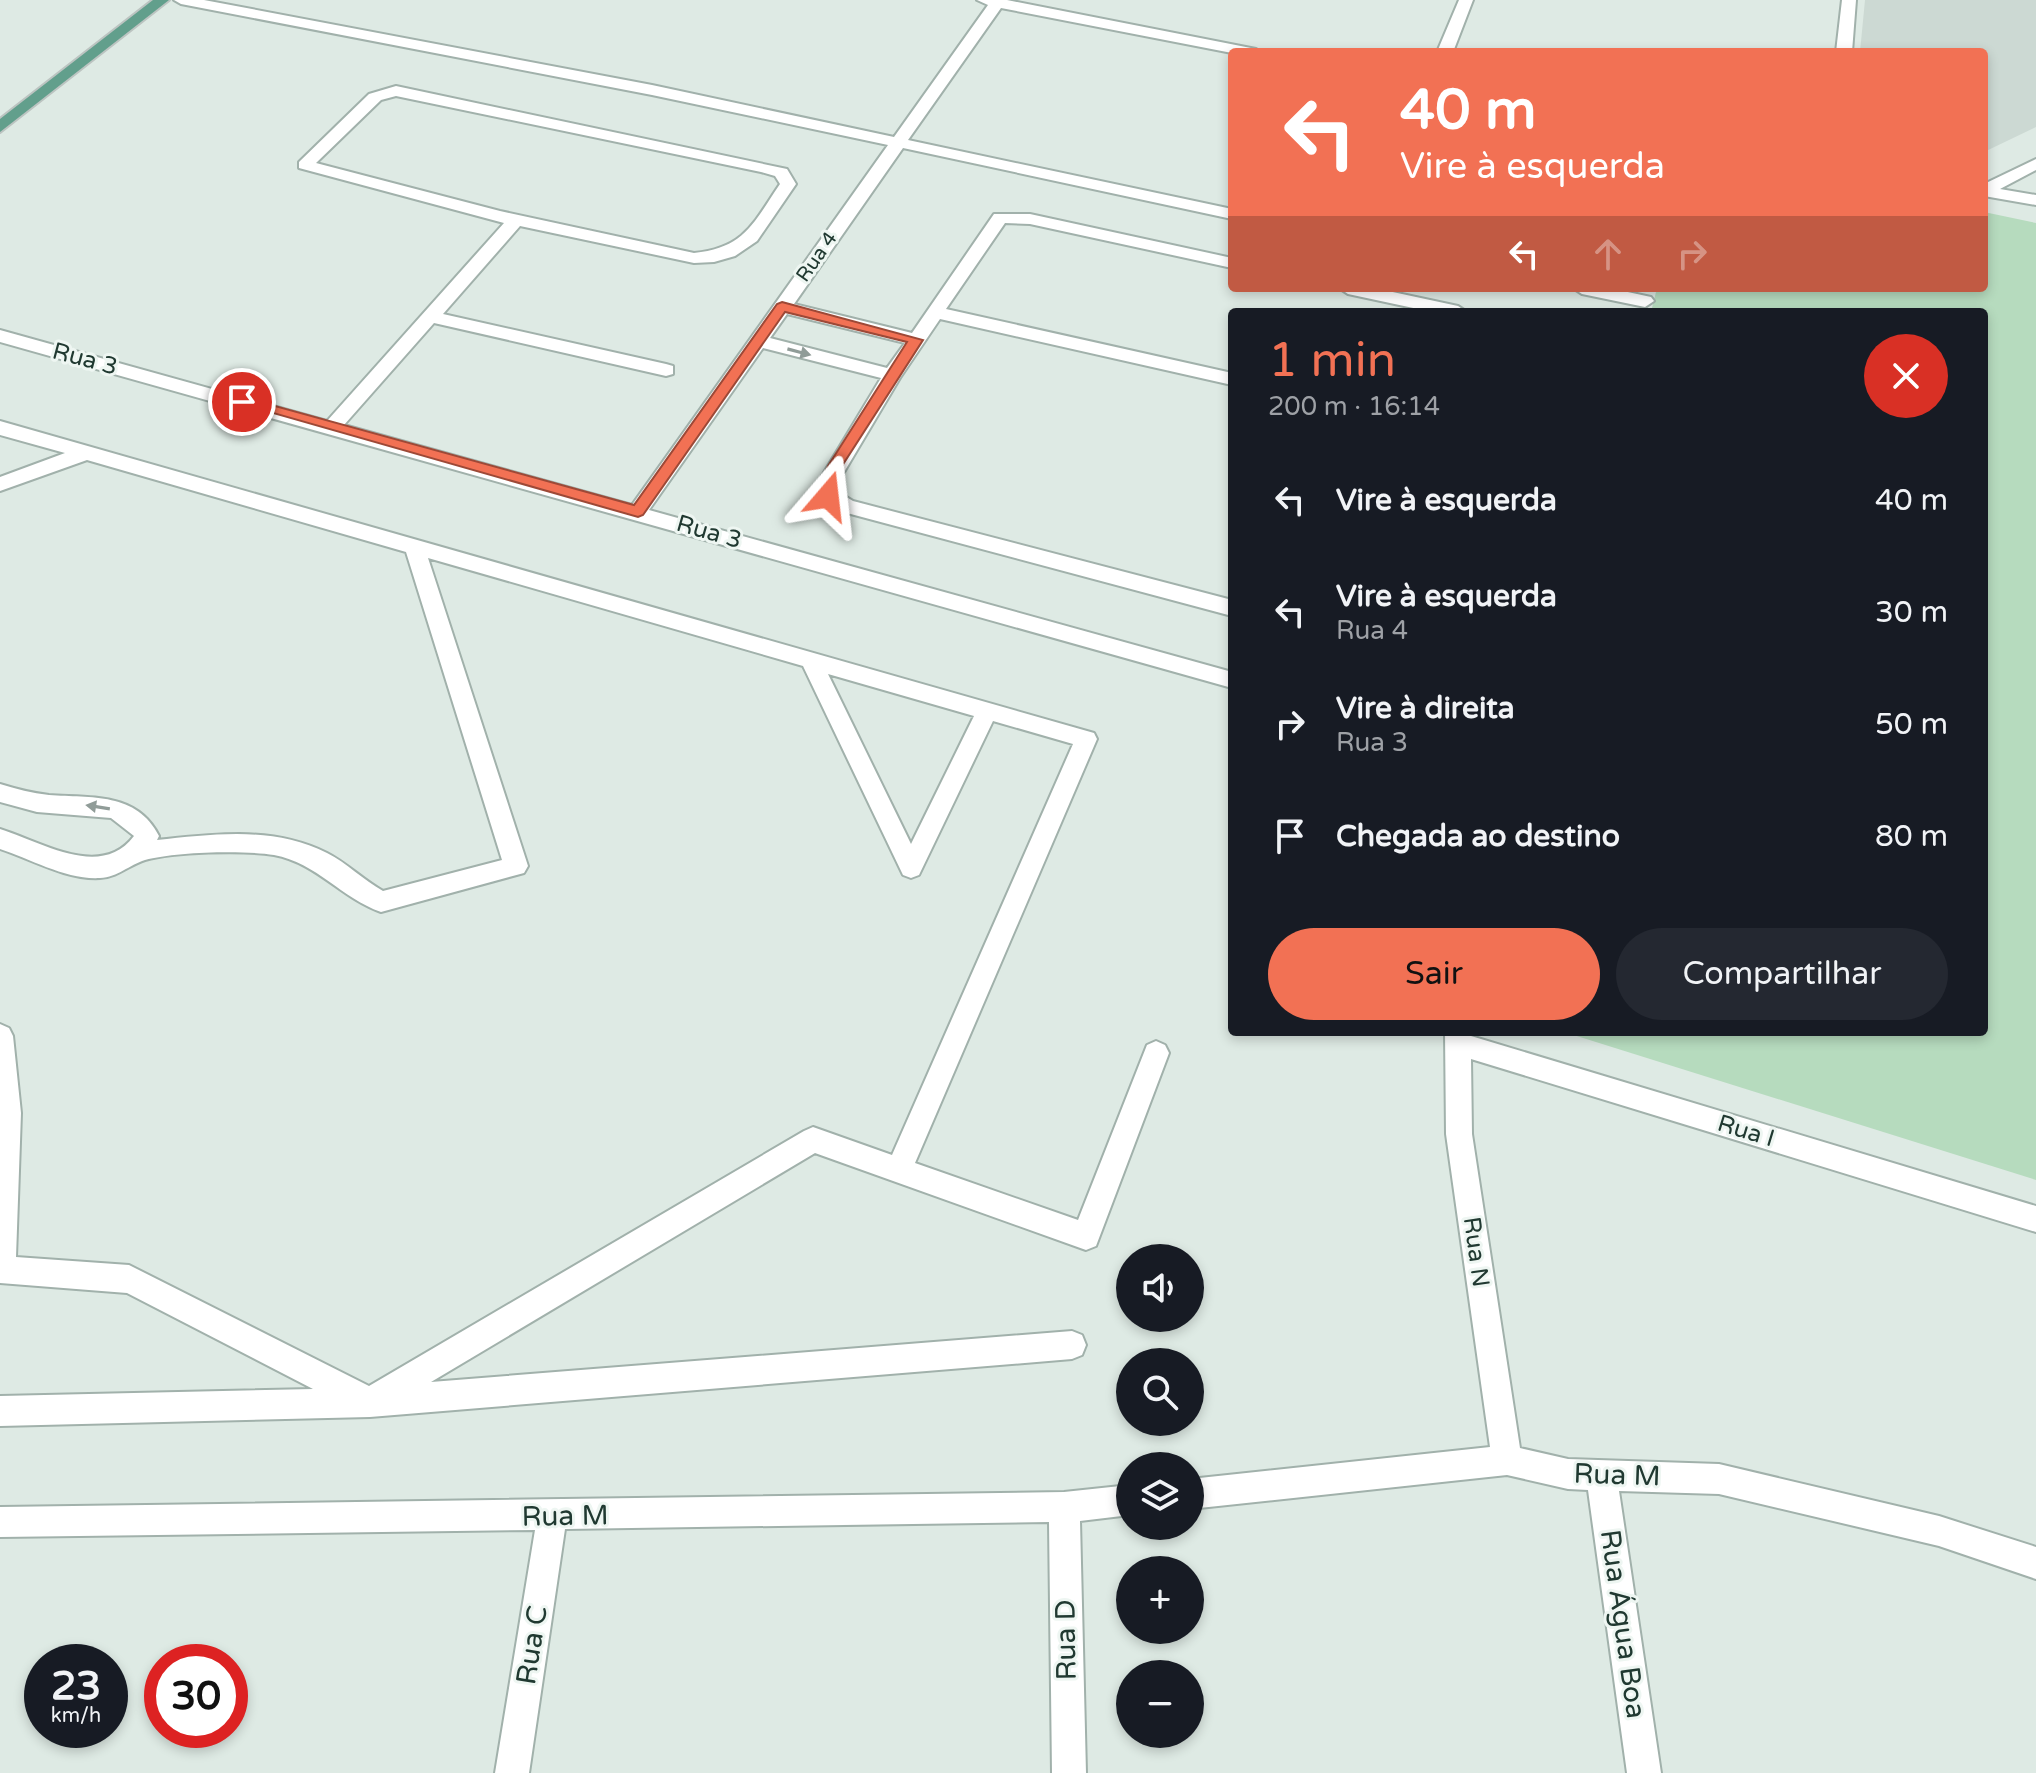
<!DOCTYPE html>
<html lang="pt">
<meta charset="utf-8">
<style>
:root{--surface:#171b24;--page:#242831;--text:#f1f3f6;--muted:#9ea1a6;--accent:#f27154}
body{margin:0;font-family:"Varela Round",sans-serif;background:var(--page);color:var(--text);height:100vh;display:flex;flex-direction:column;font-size:30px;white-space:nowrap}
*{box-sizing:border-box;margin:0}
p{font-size:26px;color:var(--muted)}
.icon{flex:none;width:44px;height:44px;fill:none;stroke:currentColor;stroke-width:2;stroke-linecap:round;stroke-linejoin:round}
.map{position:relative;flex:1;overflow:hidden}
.sheet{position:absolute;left:1228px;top:308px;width:760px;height:728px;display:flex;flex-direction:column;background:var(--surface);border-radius:8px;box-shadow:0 4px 12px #0003}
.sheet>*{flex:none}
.top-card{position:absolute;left:1228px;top:48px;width:760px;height:244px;border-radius:8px;box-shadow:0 4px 12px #0003;background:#f27154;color:#fff;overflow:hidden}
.controls{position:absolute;left:1116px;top:1244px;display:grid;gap:16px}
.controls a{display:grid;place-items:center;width:88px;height:88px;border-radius:50%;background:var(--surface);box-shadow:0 4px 12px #0003;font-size:40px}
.speed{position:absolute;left:24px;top:1644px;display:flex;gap:16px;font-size:40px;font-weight:700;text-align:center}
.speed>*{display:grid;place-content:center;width:104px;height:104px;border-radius:50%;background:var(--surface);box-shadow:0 4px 12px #0003;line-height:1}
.speed small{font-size:20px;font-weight:400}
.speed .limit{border:12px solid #d22;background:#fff;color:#111}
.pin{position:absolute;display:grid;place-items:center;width:68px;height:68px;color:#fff;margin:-34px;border:4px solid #fff;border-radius:50%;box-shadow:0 2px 8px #0007}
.me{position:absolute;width:88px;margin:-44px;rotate:17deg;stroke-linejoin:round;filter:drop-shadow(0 0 6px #0008)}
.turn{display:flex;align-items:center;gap:28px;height:168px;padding:0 40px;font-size:36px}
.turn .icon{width:104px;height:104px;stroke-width:2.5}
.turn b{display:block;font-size:56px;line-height:68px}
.lanes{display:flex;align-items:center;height:76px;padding:0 40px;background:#0003;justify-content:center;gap:40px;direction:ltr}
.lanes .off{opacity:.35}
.round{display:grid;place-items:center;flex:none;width:84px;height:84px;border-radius:42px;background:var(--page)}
.overview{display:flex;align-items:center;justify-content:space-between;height:136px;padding:0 40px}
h1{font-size:48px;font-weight:600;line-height:60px;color:var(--accent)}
.action{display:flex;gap:16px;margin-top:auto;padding:16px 40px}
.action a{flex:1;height:92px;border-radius:48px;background:var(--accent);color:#111;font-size:32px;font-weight:600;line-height:92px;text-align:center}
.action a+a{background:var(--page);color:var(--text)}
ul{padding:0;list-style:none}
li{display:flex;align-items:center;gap:24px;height:112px;padding:0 40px}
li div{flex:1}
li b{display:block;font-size:30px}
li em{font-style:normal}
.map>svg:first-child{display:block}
.built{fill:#ccd9d3}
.green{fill:#b6dbbe}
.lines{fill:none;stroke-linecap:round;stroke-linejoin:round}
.minor-casing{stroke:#a1b1ab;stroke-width:4}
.major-casing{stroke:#bcc4c1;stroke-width:4}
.minor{fill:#fff;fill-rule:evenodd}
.major{fill:#629f8c;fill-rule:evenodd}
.oneway{fill:#909c98}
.route{fill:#f27154;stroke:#9d4937;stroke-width:2}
.labels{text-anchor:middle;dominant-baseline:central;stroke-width:6;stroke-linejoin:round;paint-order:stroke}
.far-street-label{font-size:20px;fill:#203931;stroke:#eef6f2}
.street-label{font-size:24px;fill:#203931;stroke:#eef6f2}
.near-street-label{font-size:28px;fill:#203931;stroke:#eef6f2}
</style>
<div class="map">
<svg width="2036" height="1773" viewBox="0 0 2036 1773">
<rect width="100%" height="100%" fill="#deeae4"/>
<path class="built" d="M 1865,0 L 2036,0 L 2036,127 L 1984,152 L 1984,52 L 1860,52 Z"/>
<path class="green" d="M 1984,212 L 2036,223 L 2036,1180 L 1564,1032 L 1984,1032 L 1984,312 L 1651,312 L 1657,288 L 1984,288 Z"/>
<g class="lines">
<defs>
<path id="minor" d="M 174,0 L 204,0 L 652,85 L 894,137 L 988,5 L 977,0 L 1007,0 L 1256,49 L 1259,52 L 1232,53 L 1001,8 L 908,140 L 1232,209 L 1232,219 L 903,148 L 794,304 L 912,333 L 994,214 L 1030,214 L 1232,258 L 1232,268 L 1030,224 L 1005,223 L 946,309 L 1232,373 L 1232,385 L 940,319 L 900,378 L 837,484 L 838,492 L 853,501 L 1232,600 L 1232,616 L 847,513 L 821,501 L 817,484 L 881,378 L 763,348 L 649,510 L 1232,672 L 1232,688 L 0,342 L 0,330 L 327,421 L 504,223 L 299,168 L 299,162 L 369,94 L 396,86 L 787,169 L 796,184 L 757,241 L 735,256 L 714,262 L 694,263 L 520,226 L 443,314 L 666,364 L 673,366 L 673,374 L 666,376 L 434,323 L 344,425 L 632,505 L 888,145 L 652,95 L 181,4 ZM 396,96 L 761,172 L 775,176 L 780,184 C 754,222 745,248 694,253 L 500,211 L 316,163 L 381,100 ZM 787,314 L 905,343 L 887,368 L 770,338 Z
M 1459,0 L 1473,0 L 1453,52 L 1437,52 Z
M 1842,0 L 1856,0 L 1852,52 L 1836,52 Z
M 2036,159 L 2036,170 L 2000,189 L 2036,195 L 2036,205 L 1984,196 L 1984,184 Z
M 1339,288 L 1374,288 L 1458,306 L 1467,312 L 1432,312 L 1348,294 Z
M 1573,288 L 1609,288 L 1651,297 L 1654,301 L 1645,307 L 1582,294 Z
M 0,421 L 1094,733 L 1097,739 L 915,1163 L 1078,1220 L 1147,1045 L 1156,1041 L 1165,1045 L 1169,1053 L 1096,1246 L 1086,1250 L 815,1153 L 431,1382 L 1072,1331 L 1082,1335 L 1086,1345 L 1082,1355 L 1072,1359 L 370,1417 L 0,1426 L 0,1396 L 313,1389 L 127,1293 L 0,1283 L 0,1024 L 9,1028 L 13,1036 L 21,1113 L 16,1257 L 129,1265 L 369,1386 L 804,1131 L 813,1127 L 892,1155 L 1073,744 L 993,721 L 919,875 L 911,878 L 903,875 L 803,666 L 428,558 L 528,866 L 524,873 L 381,912 C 341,898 317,863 274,855 C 242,850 175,852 145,860 C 129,865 118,877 100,878 C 66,880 31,859 0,849 L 0,829 C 42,842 101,880 134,836 L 111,818 L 37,812 L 0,802 L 0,784 C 16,789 32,793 49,795 C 91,798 137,792 159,836 L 157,840 C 215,834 273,826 327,853 C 347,863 363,880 383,891 L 502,860 L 406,552 L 87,460 L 0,491 L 0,477 L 65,453 L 0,435 ZM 828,674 L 974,716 L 911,844 Z
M 1445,1032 L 1471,1032 L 1471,1036 L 2036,1206 L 2036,1232 L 1471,1059 L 1472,1134 L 1520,1448 L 1568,1459 L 1719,1464 L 1939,1516 L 2036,1547 L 2036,1579 L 1939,1546 L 1719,1494 L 1619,1491 L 1661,1773 L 1627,1773 L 1588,1490 L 1568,1489 L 1507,1475 L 1190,1509 L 1190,1479 L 1490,1447 L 1446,1134 Z
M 1130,1485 L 1130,1515 L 1080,1521 L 1086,1773 L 1052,1773 L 1049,1522 L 565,1529 L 529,1773 L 495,1773 L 535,1530 L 0,1537 L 0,1507 L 1064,1492 Z"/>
<path id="major" d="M 153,0 L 169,0 L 0,132 L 0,119 Z"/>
</defs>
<use href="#minor" class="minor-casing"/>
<use href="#major" class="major-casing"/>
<use href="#minor" class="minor"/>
<use href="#major" class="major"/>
</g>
<defs><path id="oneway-solid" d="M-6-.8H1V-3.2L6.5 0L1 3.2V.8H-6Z" transform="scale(2)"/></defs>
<g class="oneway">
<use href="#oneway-solid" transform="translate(799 352) rotate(15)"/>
<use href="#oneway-solid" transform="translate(98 807) rotate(-171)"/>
</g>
<path class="route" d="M 782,302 L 923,340 L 842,466 L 835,484 L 835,496 L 828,502 L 820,496 L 820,484 L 828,466 L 907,342 L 785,312 L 643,515 L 638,517 L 235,402 L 242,397 L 634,505 L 777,304 Z"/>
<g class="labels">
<g class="far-street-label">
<text transform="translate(817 257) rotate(-55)">Rua 4</text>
</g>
<g class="street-label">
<text transform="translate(85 359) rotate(15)">Rua 3</text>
<text transform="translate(709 532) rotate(16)">Rua 3</text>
<text transform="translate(1746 1131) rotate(17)">Rua I</text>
<text transform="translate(1476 1252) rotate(82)">Rua N</text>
</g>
<g class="near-street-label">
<text transform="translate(1617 1475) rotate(2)">Rua M</text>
<text transform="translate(565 1516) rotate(-1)">Rua M</text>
<text transform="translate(1623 1624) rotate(82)">Rua Água Boa</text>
<text transform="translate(1066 1640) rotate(-91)">Rua D</text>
<text transform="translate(532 1645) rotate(-81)">Rua C</text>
</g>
</g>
</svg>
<div class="controls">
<a><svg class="icon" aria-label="sound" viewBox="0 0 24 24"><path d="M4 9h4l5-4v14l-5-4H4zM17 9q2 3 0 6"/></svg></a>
<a><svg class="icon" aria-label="search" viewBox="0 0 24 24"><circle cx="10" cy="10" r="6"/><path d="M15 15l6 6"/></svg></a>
<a><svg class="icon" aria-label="layers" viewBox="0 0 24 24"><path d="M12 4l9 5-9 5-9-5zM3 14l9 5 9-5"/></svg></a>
<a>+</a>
<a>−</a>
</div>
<div class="speed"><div>23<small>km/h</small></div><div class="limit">30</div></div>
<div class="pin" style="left:242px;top:402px;background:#d93025"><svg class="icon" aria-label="arrive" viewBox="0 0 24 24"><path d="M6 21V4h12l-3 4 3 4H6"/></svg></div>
<svg class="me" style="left:828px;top:496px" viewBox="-20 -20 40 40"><path d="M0-17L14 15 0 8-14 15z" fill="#f27154" stroke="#fff" stroke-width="4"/></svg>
<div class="top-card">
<div class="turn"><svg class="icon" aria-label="left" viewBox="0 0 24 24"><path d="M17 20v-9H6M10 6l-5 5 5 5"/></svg><div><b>40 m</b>Vire à esquerda</div></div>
<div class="lanes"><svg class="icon" aria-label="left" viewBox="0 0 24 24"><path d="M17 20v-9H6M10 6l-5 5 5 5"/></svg><svg class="icon off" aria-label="ahead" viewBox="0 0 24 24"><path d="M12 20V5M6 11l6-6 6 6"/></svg><svg class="icon off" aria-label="right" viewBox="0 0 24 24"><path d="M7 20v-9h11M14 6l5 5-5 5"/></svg></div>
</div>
<section class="sheet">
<div class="overview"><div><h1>1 min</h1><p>200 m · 16:14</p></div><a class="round" style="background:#d93025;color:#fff"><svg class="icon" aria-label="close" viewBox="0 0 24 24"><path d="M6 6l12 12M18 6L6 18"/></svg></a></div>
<ul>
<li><svg class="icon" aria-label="left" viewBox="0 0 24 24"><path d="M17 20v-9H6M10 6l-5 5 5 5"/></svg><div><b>Vire à esquerda</b></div><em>40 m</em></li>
<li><svg class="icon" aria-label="left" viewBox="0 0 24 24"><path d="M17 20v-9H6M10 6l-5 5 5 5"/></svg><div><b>Vire à esquerda</b><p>Rua 4</p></div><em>30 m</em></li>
<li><svg class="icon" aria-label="right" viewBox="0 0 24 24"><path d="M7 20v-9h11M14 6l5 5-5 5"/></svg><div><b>Vire à direita</b><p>Rua 3</p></div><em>50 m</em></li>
<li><svg class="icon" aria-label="arrive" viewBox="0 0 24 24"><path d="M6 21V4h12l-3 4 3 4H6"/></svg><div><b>Chegada ao destino</b></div><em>80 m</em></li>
</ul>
<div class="action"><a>Sair</a><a>Compartilhar</a></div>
</section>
</div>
